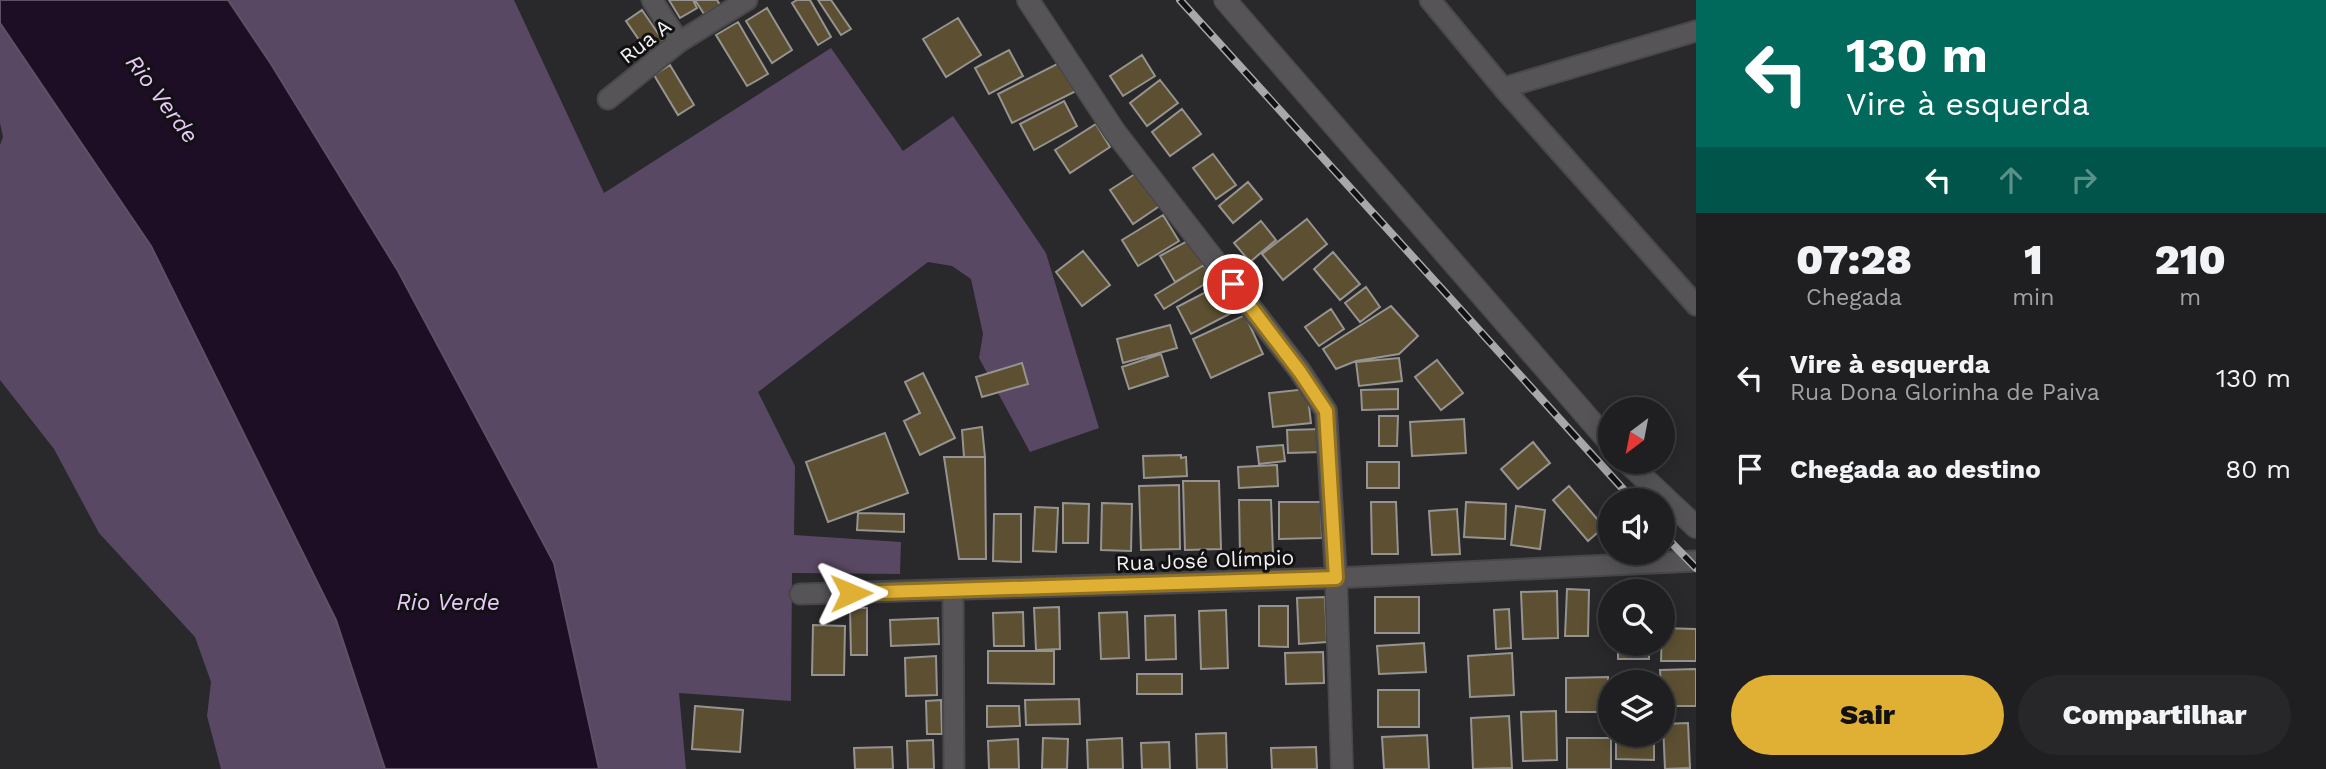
<!DOCTYPE html>
<html lang="pt">
<meta charset="utf-8">
<style>
:root{--surface:#1f1e20;--page:#272729;--text:#f1f3f6;--muted:#a1a2a5;--line:#3c3c3e;--accent:#dfb034}
body{margin:0;font-family:"Work Sans",sans-serif;background:var(--page);color:var(--text);height:100vh;display:flex;flex-direction:column;font-size:26px;white-space:nowrap}
*{box-sizing:border-box;margin:0}
p{font-size:23px;color:var(--muted)}
.icon{flex:none;width:38px;height:38px;fill:none;stroke:currentColor;stroke-width:2;stroke-linecap:round;stroke-linejoin:round}
.map{position:relative;flex:1;overflow:hidden}
.drawer{display:flex;flex-direction:column;background:var(--surface);width:630px}
.drawer>*{flex:none}
.hud{background:#00695c;color:#fff;overflow:hidden}
.needle{width:46px;rotate:212deg}
.buttons{position:absolute;left:1598px;top:397px;display:grid;gap:14px}
.buttons a{display:grid;place-items:center;width:77px;height:77px;border-radius:50%;background:var(--surface);box-shadow:0 4px 18px #0003,0 0 0 2px var(--line);font-size:35px}
.pin{position:absolute;display:grid;place-items:center;width:60px;height:60px;color:#fff;margin:-30px;border:4px solid #fff;border-radius:50%;box-shadow:0 2px 7px #0007}
.me{position:absolute;width:77px;margin:-38px;rotate:89deg;stroke-linejoin:round;filter:drop-shadow(0 0 5px #0008)}
.turn{display:flex;align-items:center;gap:24px;height:147px;padding:0 35px;font-size:32px}
.turn .icon{width:91px;height:91px;stroke-width:2.5}
.turn b{display:block;font-size:49px;line-height:60px}
.lanes{display:flex;align-items:center;height:66px;padding:0 35px;background:#0003;justify-content:center;gap:35px;direction:ltr}
.lanes .off{opacity:.35}
.eta{display:flex;justify-content:space-evenly;align-items:center;height:119px;text-align:center}
.eta b{font-size:42px;font-weight:800;line-height:49px}
.cta{display:flex;gap:14px;margin-top:auto;padding:14px 35px}
.cta a{flex:1;height:80px;border-radius:42px;background:var(--accent);color:#111;font-size:28px;font-weight:800;line-height:80px;text-align:center}
.cta a+a{background:var(--page);color:var(--text)}
ul{padding:0;list-style:none}
li{display:flex;align-items:center;gap:21px;height:91px;padding:0 35px}
li div{flex:1}
li b{display:block;font-size:26px}
li em{font-style:normal}
main{display:flex;flex:1;min-height:0}
.map>svg:first-child{display:block}
.forest{fill:#594863}
.water{fill:#1d0e25;stroke:#5d5263;stroke-width:2}
.building{fill:#5d5032;stroke:#959491;stroke-width:2}
.lines{fill:none;stroke-linecap:round;stroke-linejoin:round}
.minor-casing{stroke:#484749;stroke-width:23}
.tertiary-casing{stroke:#484749;stroke-width:24}
.minor{stroke:#565457;stroke-width:19}
.tertiary{stroke:#565457;stroke-width:21}
.rail-casing{stroke:#a8a7a9;stroke-width:8}
.rail{stroke:#121112;stroke-width:5;stroke-dasharray:16;stroke-linecap:butt}
.route-casing{stroke:#917222;stroke-width:18}
.route{stroke:#dfb034;stroke-width:12}
.labels{text-anchor:middle;dominant-baseline:central;stroke-width:6;stroke-linejoin:round;paint-order:stroke}
.street-label{font-size:21px;fill:#f2f1f3;stroke:#121112}
.water-label{font-size:23px;font-style:italic;fill:#e9c8fc;stroke:#121112}
</style>
<main>
<div class="map">
<svg width="1696" height="769" viewBox="0 0 1696 769">
<rect width="100%" height="100%" fill="#29282a"/>
<path class="forest" d="M 228,0 L 514,0 L 604,193 L 831,48 L 903,151 L 953,116 L 1046,253 L 1099,428 L 1030,452 L 979,358 L 983,334 L 971,279 L 952,266 L 928,262 L 758,392 L 795,466 L 794,535 L 901,542 L 900,574 L 792,573 L 791,701 L 679,693 L 686,769 L 599,769 L 554,563 L 398,271 L 271,64 Z
M 0,23 L 151,246 L 336,620 L 385,769 L 221,769 L 207,716 L 211,682 L 195,637 L 99,533 L 54,449 L 0,380 L 0,145 L 3,137 L 0,123 Z"/>
<path class="water" d="M 0,0 L 228,0 L 271,64 L 398,271 L 554,563 L 599,769 L 385,769 L 336,620 L 151,246 L 0,23 Z"/>
<path class="building" d="M 669,0 L 693,0 L 697,8 L 680,18 Z
M 695,0 L 717,0 L 720,5 L 704,14 Z
M 797,0 L 810,0 L 831,37 L 818,45 L 792,3 Z
M 818,0 L 831,0 L 851,29 L 841,35 Z
M 767,8 L 792,50 L 772,63 L 746,21 Z
M 642,10 L 664,42 L 648,53 L 626,21 Z
M 958,18 L 981,55 L 946,77 L 923,39 Z
M 738,22 L 768,74 L 747,86 L 716,35 Z
M 1009,50 L 1023,76 L 989,94 L 975,68 Z
M 1142,55 L 1155,76 L 1123,96 L 1110,76 Z
M 1061,62 L 1076,91 L 1012,123 L 998,94 Z
M 670,65 L 694,105 L 678,115 L 654,75 Z
M 1160,80 L 1178,103 L 1147,126 L 1130,103 Z
M 1064,101 L 1077,126 L 1034,150 L 1020,124 Z
M 1182,109 L 1201,134 L 1170,156 L 1152,132 Z
M 1096,124 L 1110,147 L 1070,173 L 1055,150 Z
M 1213,154 L 1236,185 L 1216,199 L 1193,168 Z
M 1138,172 L 1161,205 L 1133,224 L 1110,190 Z
M 1248,182 L 1262,199 L 1233,223 L 1219,206 Z
M 1163,215 L 1179,241 L 1138,266 L 1122,240 Z
M 1307,219 L 1327,244 L 1283,280 L 1262,254 Z
M 1261,221 L 1276,240 L 1250,262 L 1234,243 Z
M 1189,240 L 1204,265 L 1175,282 L 1160,256 Z
M 1083,251 L 1110,285 L 1082,306 L 1056,272 Z
M 1333,252 L 1360,284 L 1340,300 L 1314,269 Z
M 1204,265 L 1213,279 L 1164,309 L 1155,295 Z
M 1227,281 L 1241,308 L 1191,334 L 1177,307 Z
M 1366,287 L 1380,307 L 1360,322 L 1345,303 Z
M 1391,306 L 1418,336 L 1399,354 L 1356,361 L 1336,369 L 1323,349 Z
M 1331,309 L 1344,329 L 1319,346 L 1305,327 Z
M 1245,315 L 1263,354 L 1211,378 L 1193,339 Z
M 1170,325 L 1177,348 L 1123,363 L 1117,339 Z
M 1161,354 L 1168,376 L 1129,389 L 1122,367 Z
M 1399,358 L 1402,381 L 1359,386 L 1356,362 Z
M 1437,360 L 1463,393 L 1441,410 L 1415,377 Z
M 1022,363 L 1028,384 L 982,397 L 976,377 Z
M 923,373 L 955,438 L 920,455 L 904,421 L 920,413 L 905,382 Z
M 1307,389 L 1311,423 L 1273,427 L 1269,393 Z
M 1398,389 L 1398,409 L 1362,410 L 1361,390 Z
M 1379,416 L 1398,416 L 1397,446 L 1379,446 Z
M 1464,419 L 1466,453 L 1412,456 L 1410,422 Z
M 982,427 L 985,457 L 964,457 L 962,430 Z
M 1322,429 L 1323,452 L 1288,453 L 1287,430 Z
M 885,433 L 908,493 L 828,522 L 806,462 Z
M 1533,442 L 1550,463 L 1518,489 L 1501,469 Z
M 1283,445 L 1285,461 L 1259,464 L 1257,447 Z
M 1181,455 L 1181,458 L 1186,457 L 1187,476 L 1144,478 L 1143,456 Z
M 944,457 L 985,457 L 986,559 L 959,559 Z
M 1367,462 L 1399,462 L 1399,488 L 1367,488 Z
M 1277,465 L 1278,486 L 1239,488 L 1238,467 Z
M 1183,481 L 1219,481 L 1221,549 L 1185,550 Z
M 1179,485 L 1180,549 L 1141,550 L 1139,486 Z
M 1569,486 L 1604,527 L 1588,541 L 1553,500 Z
M 1239,500 L 1271,500 L 1273,554 L 1240,555 Z
M 1279,502 L 1321,502 L 1322,538 L 1279,539 Z
M 1371,502 L 1396,502 L 1398,554 L 1372,554 Z
M 1466,502 L 1506,504 L 1505,539 L 1464,537 Z
M 1063,503 L 1089,504 L 1088,543 L 1063,543 Z
M 1102,503 L 1132,504 L 1131,551 L 1101,550 Z
M 1516,506 L 1545,510 L 1540,549 L 1511,545 Z
M 1035,507 L 1058,508 L 1056,552 L 1033,551 Z
M 1457,509 L 1460,554 L 1432,555 L 1429,511 Z
M 858,513 L 904,514 L 904,532 L 857,530 Z
M 994,514 L 1021,514 L 1021,562 L 993,561 Z
M 1567,589 L 1589,590 L 1588,636 L 1565,636 Z
M 1557,591 L 1558,638 L 1523,639 L 1521,592 Z
M 1325,597 L 1327,642 L 1299,644 L 1297,598 Z
M 1375,597 L 1419,597 L 1419,633 L 1375,633 Z
M 1259,606 L 1288,606 L 1288,647 L 1259,646 Z
M 1059,607 L 1060,649 L 1036,650 L 1034,608 Z
M 850,608 L 867,608 L 867,655 L 851,655 Z
M 1509,609 L 1511,648 L 1496,649 L 1494,610 Z
M 1226,610 L 1228,668 L 1201,669 L 1199,611 Z
M 1023,612 L 1024,646 L 994,646 L 993,613 Z
M 1127,612 L 1129,658 L 1101,659 L 1099,613 Z
M 1175,615 L 1176,659 L 1146,660 L 1145,616 Z
M 938,618 L 939,644 L 891,646 L 890,620 Z
M 813,625 L 845,626 L 844,675 L 812,675 Z
M 1662,628 L 1696,629 L 1696,661 L 1661,661 Z
M 1424,643 L 1426,672 L 1379,674 L 1377,646 Z
M 1618,644 L 1649,644 L 1649,659 L 1618,659 Z
M 988,651 L 1054,651 L 1054,684 L 988,683 Z
M 1323,652 L 1324,683 L 1286,684 L 1285,653 Z
M 1512,653 L 1514,695 L 1470,697 L 1468,656 Z
M 936,656 L 937,695 L 906,696 L 905,658 Z
M 1696,669 L 1696,706 L 1662,706 L 1660,670 Z
M 1137,674 L 1182,674 L 1182,694 L 1137,694 Z
M 1620,675 L 1657,676 L 1657,682 L 1620,682 Z
M 1608,677 L 1609,712 L 1566,712 L 1566,678 Z
M 1378,690 L 1419,690 L 1419,727 L 1378,727 Z
M 1079,699 L 1080,724 L 1026,725 L 1025,700 Z
M 941,700 L 942,734 L 927,734 L 926,701 Z
M 695,706 L 743,710 L 740,752 L 692,749 Z
M 987,706 L 1019,706 L 1020,726 L 987,727 Z
M 1556,711 L 1557,760 L 1523,761 L 1521,712 Z
M 1509,716 L 1512,768 L 1473,769 L 1471,718 Z
M 1688,723 L 1690,768 L 1665,769 L 1663,724 Z
M 1226,733 L 1227,769 L 1197,769 L 1196,734 Z
M 1427,735 L 1429,769 L 1384,769 L 1382,737 Z
M 1616,735 L 1654,735 L 1654,760 L 1616,759 Z
M 1043,738 L 1068,739 L 1067,769 L 1042,769 Z
M 1122,738 L 1123,769 L 1088,769 L 1087,740 Z
M 1567,738 L 1611,738 L 1611,769 L 1567,769 Z
M 1018,739 L 1019,769 L 989,769 L 988,741 Z
M 933,740 L 934,769 L 908,769 L 907,741 Z
M 1169,742 L 1170,769 L 1142,769 L 1141,743 Z
M 892,747 L 893,769 L 855,769 L 854,748 Z
M 1316,747 L 1317,769 L 1272,769 L 1271,748 Z"/>
<g class="lines">
<defs>
<path id="minor" d="M 652,0 L 679,42
M 1430,0 L 1503,88 L 1696,305
M 1503,88 L 1696,31
M 608,99 L 679,42 L 747,0
M 953,591 L 954,769
M 800,594 L 1336,578 L 1696,561"/>
<path id="tertiary" d="M 1028,0 L 1115,132 L 1300,371 L 1326,411 L 1336,578 L 1342,769
M 1225,0 L 1610,443
M 1627,462 L 1696,527"/>
</defs>
<use href="#minor" class="minor-casing"/>
<use href="#tertiary" class="tertiary-casing"/>
<use href="#minor" class="minor"/>
<use href="#tertiary" class="tertiary"/>
<defs>
<path id="rail" d="M 1180,0 L 1633,500
M 1662,533 L 1696,568"/>
</defs>
<use href="#rail" class="rail-casing"/>
<use href="#rail" class="rail"/>
</g>
<g class="lines">
<defs>
<path id="route" d="M 851,593 L 1336,578 L 1326,411 L 1300,372 L 1233,284"/>
</defs>
<use href="#route" class="route-casing"/>
<use href="#route" class="route"/>
</g>
<g class="labels">
<g class="street-label">
<text transform="translate(645 41) rotate(-38)">Rua A</text>
<text transform="translate(1205 560) rotate(-2)">Rua José Olímpio</text>
</g>
<g class="water-label">
<text transform="translate(162 99) rotate(53)">Rio Verde</text>
<text x="448" y="602">Rio Verde</text>
</g>
</g>
</svg>
<div class="buttons">
<a><svg class="needle" viewBox="-14 -14 28 28"><path d="M0-13l5 13h-10z" fill="#e53935"/><path d="M0 13l5-13h-10z" fill="#a1a2a5"/></svg></a>
<a><svg class="icon" aria-label="sound" viewBox="0 0 24 24"><path d="M4 9h4l5-4v14l-5-4H4zM17 9q2 3 0 6"/></svg></a>
<a><svg class="icon" aria-label="search" viewBox="0 0 24 24"><circle cx="10" cy="10" r="6"/><path d="M15 15l6 6"/></svg></a>
<a><svg class="icon" aria-label="layers" viewBox="0 0 24 24"><path d="M12 4l9 5-9 5-9-5zM3 14l9 5 9-5"/></svg></a>
</div>
<div class="pin" style="left:1233px;top:284px;background:#d93025"><svg class="icon" aria-label="arrive" viewBox="0 0 24 24"><path d="M6 21V4h12l-3 4 3 4H6"/></svg></div>
<svg class="me" style="left:851px;top:593px" viewBox="-20 -20 40 40"><path d="M0-17L14 15 0 8-14 15z" fill="#dfb034" stroke="#fff" stroke-width="4"/></svg>
</div>
<section class="drawer">
<div class="hud">
<div class="turn"><svg class="icon" aria-label="left" viewBox="0 0 24 24"><path d="M17 20v-9H6M10 6l-5 5 5 5"/></svg><div><b>130 m</b>Vire à esquerda</div></div>
<div class="lanes"><svg class="icon" aria-label="left" viewBox="0 0 24 24"><path d="M17 20v-9H6M10 6l-5 5 5 5"/></svg><svg class="icon off" aria-label="ahead" viewBox="0 0 24 24"><path d="M12 20V5M6 11l6-6 6 6"/></svg><svg class="icon off" aria-label="right" viewBox="0 0 24 24"><path d="M7 20v-9h11M14 6l5 5-5 5"/></svg></div>
</div>
<div class="eta">
<div><b>07:28</b><p>Chegada</p></div>
<div><b>1</b><p>min</p></div>
<div><b>210</b><p>m</p></div>
</div>
<ul>
<li><svg class="icon" aria-label="left" viewBox="0 0 24 24"><path d="M17 20v-9H6M10 6l-5 5 5 5"/></svg><div><b>Vire à esquerda</b><p>Rua Dona Glorinha de Paiva</p></div><em>130 m</em></li>
<li><svg class="icon" aria-label="arrive" viewBox="0 0 24 24"><path d="M6 21V4h12l-3 4 3 4H6"/></svg><div><b>Chegada ao destino</b></div><em>80 m</em></li>
</ul>
<div class="cta"><a>Sair</a><a>Compartilhar</a></div>
</section>
</main>
